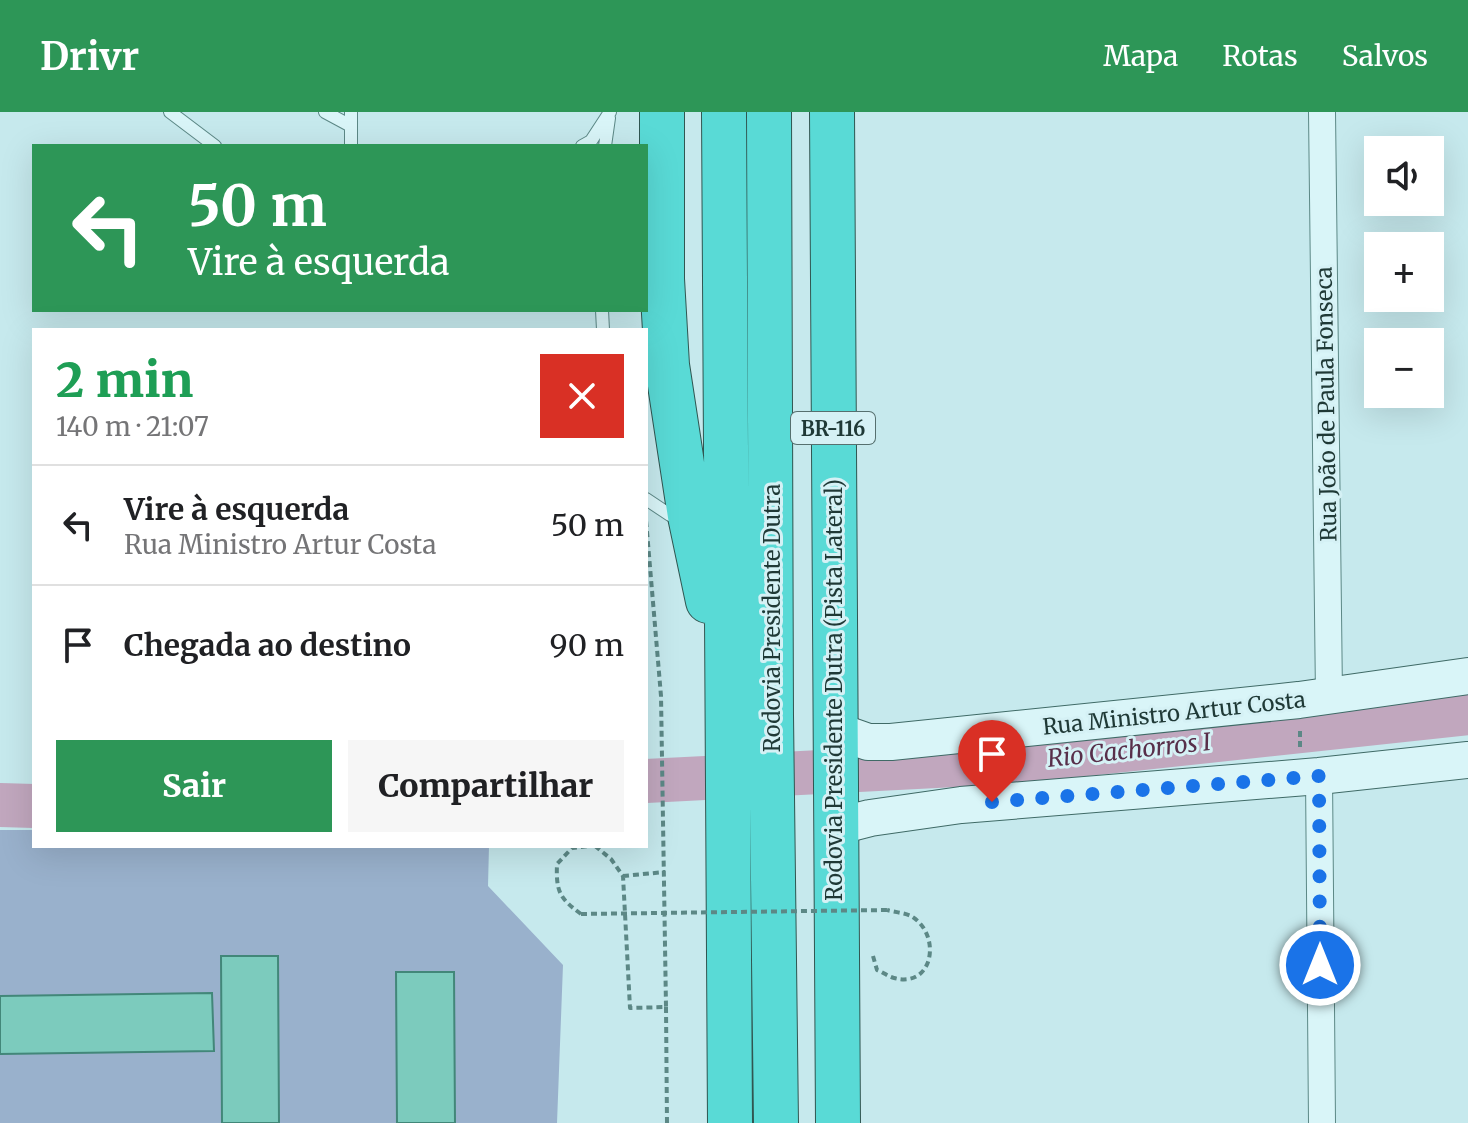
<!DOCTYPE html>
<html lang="pt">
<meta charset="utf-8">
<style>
:root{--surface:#fff;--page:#f6f6f6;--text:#202124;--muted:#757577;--line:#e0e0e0;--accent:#2d9657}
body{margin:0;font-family:Merriweather,serif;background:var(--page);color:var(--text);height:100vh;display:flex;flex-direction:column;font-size:30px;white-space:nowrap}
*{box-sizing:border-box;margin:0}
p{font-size:26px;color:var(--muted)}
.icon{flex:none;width:44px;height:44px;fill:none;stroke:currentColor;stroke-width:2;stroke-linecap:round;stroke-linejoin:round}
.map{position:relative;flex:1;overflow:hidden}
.panel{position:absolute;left:32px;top:216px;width:616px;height:520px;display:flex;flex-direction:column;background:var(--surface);border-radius:0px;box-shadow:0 8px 32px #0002}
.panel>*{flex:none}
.guide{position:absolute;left:32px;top:32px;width:616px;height:168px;border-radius:0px;box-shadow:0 8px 32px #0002;background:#2d9657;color:#fff;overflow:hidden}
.buttons{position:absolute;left:1364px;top:24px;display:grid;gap:16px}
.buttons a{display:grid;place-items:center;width:80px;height:80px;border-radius:0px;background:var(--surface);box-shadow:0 8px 32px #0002;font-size:40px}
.pin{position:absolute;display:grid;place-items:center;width:68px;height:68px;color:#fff;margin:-82px -34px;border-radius:50% 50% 50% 0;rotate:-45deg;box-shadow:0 0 8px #0007}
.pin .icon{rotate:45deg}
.me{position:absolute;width:88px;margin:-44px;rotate:0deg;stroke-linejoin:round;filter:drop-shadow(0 0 6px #0008)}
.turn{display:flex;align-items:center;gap:28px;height:168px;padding:0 24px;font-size:36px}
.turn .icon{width:104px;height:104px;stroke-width:2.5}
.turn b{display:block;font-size:56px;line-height:68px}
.round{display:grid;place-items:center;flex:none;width:84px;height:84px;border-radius:0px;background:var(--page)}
.summary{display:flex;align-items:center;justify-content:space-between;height:136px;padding:0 24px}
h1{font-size:48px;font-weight:800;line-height:60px;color:#1e9e55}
.action{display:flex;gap:16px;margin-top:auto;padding:16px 24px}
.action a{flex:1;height:92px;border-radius:0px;background:var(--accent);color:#fff;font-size:32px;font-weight:800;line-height:92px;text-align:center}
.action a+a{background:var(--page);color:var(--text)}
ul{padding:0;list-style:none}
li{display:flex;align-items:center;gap:24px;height:120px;padding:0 24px;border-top:2px solid var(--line)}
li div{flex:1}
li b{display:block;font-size:30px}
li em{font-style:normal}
header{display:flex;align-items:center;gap:48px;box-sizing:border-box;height:112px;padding:0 40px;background:var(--accent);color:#fff}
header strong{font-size:38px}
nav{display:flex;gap:44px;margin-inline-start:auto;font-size:28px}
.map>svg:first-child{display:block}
.green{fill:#99b1cc}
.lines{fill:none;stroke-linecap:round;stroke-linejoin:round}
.river{stroke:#c1a7be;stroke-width:44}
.building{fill:#7ccbbd;stroke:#428779;stroke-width:2}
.lane-casing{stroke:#5c8886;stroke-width:14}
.street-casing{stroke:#5c8886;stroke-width:28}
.secondary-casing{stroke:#3f6a66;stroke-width:38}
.highway-casing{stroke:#305651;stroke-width:46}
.path{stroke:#5c8886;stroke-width:4;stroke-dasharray:6 4;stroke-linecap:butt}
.lane{stroke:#d9f5f8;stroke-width:12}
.street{stroke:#d9f5f8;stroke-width:26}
.secondary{stroke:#d9f5f8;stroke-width:36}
.highway{stroke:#59dad6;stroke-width:44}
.path-bridge{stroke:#5c8886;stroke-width:4;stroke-dasharray:6 4;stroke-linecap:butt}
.route{stroke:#1a73e8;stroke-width:14;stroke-dasharray:0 25.2}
.labels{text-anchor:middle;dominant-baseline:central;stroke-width:6;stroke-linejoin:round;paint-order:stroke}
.shield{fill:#d5f1f5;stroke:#56706f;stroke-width:2}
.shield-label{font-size:20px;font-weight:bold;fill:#1f3936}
.street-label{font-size:22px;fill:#1f3936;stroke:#d5f1f5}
.water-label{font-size:24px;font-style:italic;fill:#582f4a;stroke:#d5f1f5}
</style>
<header>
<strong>Drivr</strong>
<nav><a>Mapa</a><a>Rotas</a><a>Salvos</a></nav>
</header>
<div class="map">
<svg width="1468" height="1011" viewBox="0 0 1468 1011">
<rect width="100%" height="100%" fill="#c6e9ed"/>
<path class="green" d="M 0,718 L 34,718 L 34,734 L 489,734 L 488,774 L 563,853 L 557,1011 L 0,1011 Z"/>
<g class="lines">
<path class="river" d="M 646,669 L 1014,650 L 1468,601
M 0,693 L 34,694"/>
</g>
<path class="building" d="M 221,844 L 278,844 L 279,1011 L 222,1011 Z
M 396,860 L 454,860 L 455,1011 L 397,1011 Z
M 212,881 L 214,939 L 0,942 L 0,884 Z"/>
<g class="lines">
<defs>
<path id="lane" d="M 170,0 L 215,34
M 325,0 L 351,14
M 351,34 L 351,0
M 582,34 L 591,29 L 610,0
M 605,34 L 609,6
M 602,198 L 603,218
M 646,387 L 670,403"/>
<path id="street" d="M 1322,0 L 1329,584
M 1319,664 L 1322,1011"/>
<path id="secondary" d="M 834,618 L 868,630 L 891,630 L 1299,588 L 1468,564
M 835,715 L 870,706 L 961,693 L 1319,664 L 1468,648"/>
<path id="highway" d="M 662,0 L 662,167 L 667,253 L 690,404 L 708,489
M 724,0 L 730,1011
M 769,0 L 771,603 L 776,1011
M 832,0 L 838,1011"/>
</defs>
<use href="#lane" class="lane-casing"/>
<use href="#street" class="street-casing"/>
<use href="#secondary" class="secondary-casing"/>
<use href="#highway" class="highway-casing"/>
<path class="path" d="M 1300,619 L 1300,638
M 595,734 L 611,747 L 623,764 L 630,896 L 666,895 L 661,584 L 646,408
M 623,764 L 665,760
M 581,802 C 559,786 556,779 557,752 L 572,736 L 589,734
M 873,844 L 877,858 C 883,860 889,865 894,866 C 934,877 942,822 911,804 C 905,801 894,800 887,798
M 666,895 L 667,1011"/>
<use href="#lane" class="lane"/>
<use href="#street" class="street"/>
<use href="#secondary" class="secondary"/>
<use href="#highway" class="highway"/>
<path class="path-bridge" d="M 581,802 L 887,798"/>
</g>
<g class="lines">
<path class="route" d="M 992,690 L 1319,664 L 1320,853"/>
</g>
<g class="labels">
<rect class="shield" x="791" y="300" width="84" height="32" rx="6"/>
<g class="shield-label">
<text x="833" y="316">BR-116</text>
</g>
<g class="street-label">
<text transform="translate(1326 292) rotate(-91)">Rua João de Paula Fonseca</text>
<text transform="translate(772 506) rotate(-90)">Rodovia Presidente Dutra</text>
<text transform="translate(834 578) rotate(-90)">Rodovia Presidente Dutra (Pista Lateral)</text>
<text transform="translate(1174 601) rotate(-6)">Rua Ministro Artur Costa</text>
</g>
<g class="water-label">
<text transform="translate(1129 638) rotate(-6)">Rio Cachorros I</text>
</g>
</g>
</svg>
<div class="buttons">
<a><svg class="icon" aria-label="sound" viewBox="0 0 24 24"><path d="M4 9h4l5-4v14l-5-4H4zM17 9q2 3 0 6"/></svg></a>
<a>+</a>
<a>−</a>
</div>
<div class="pin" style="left:992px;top:690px;background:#d93025"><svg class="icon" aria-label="arrive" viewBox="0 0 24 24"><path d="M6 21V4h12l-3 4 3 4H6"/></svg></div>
<svg class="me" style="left:1320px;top:853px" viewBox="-20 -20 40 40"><circle r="17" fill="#1a73e8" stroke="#fff" stroke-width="3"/><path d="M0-11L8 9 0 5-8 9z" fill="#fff"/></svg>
<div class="guide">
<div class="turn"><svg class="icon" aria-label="left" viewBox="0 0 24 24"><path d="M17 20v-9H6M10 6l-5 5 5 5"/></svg><div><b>50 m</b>Vire à esquerda</div></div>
</div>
<section class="panel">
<div class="summary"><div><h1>2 min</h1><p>140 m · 21:07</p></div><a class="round" style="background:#d93025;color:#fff"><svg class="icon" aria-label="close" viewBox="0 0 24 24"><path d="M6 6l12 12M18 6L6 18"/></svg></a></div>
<ul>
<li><svg class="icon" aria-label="left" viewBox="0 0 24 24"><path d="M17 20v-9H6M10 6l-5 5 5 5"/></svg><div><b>Vire à esquerda</b><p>Rua Ministro Artur Costa</p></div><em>50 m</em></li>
<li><svg class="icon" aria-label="arrive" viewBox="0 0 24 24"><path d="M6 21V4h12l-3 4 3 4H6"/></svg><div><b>Chegada ao destino</b></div><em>90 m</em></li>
</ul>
<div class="action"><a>Sair</a><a>Compartilhar</a></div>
</section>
</div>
